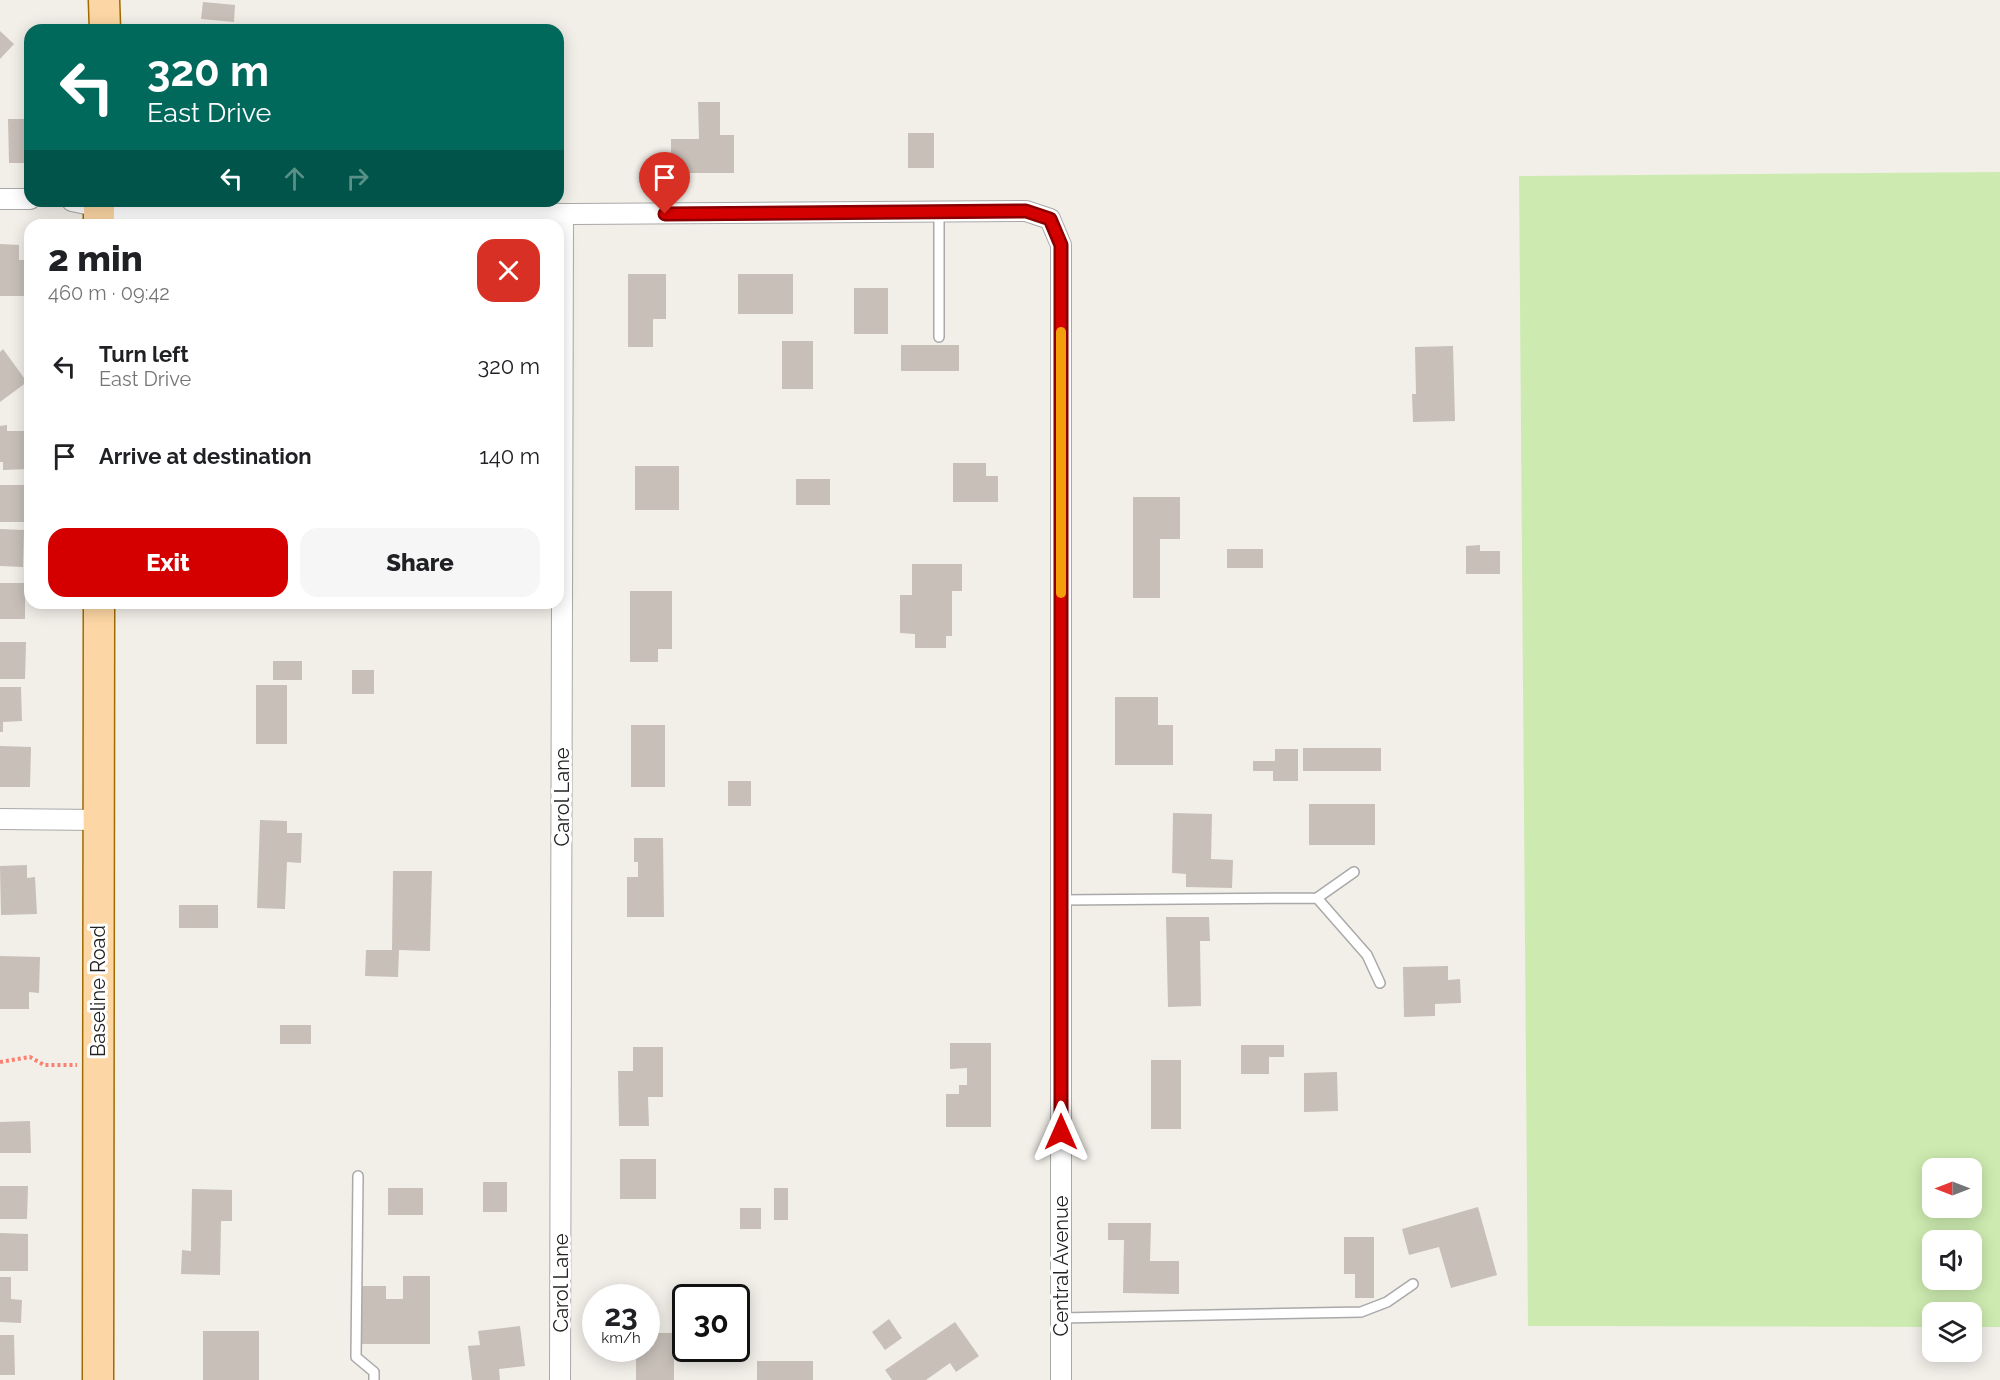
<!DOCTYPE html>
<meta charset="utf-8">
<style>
:root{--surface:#fff;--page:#f6f6f6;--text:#202124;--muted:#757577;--accent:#d40000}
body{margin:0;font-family:Raleway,sans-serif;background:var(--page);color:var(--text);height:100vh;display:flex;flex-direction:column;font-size:22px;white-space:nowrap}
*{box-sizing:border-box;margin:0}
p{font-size:20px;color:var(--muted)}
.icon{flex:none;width:33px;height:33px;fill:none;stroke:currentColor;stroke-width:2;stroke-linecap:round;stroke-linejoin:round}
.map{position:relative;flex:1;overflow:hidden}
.details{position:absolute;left:24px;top:219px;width:540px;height:390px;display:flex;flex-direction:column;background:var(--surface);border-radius:18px;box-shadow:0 3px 15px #0003}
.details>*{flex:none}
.top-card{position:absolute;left:24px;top:24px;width:540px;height:183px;border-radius:18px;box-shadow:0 3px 15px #0003;background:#00695c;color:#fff;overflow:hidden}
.needle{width:39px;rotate:270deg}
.controls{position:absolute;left:1922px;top:1158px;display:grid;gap:12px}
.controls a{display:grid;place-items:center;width:60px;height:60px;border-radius:12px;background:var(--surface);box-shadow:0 3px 15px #0003;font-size:30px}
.speed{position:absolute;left:582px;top:1284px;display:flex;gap:12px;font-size:30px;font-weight:700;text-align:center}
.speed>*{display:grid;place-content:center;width:78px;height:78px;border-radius:50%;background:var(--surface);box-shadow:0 3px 15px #0003;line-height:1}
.speed small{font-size:15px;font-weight:400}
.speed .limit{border:3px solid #111;border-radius:9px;background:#fff;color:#111}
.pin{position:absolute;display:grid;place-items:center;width:51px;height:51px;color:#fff;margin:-62px -26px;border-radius:50% 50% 50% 0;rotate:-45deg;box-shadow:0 0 6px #0007}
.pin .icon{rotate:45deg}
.me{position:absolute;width:66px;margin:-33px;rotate:0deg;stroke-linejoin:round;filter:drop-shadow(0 0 4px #0008)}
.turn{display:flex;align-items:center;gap:21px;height:126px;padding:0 24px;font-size:27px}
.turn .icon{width:78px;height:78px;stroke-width:2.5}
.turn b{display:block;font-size:42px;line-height:51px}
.lanes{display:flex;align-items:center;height:57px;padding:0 24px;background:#0003;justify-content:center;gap:30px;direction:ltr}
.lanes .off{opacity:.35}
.round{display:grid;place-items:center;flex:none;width:63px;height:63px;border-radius:18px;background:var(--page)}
.headline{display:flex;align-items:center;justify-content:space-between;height:102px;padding:0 24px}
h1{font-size:36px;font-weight:800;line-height:45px}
.action{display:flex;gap:12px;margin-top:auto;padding:12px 24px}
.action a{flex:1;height:69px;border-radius:18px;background:var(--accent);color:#fff;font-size:24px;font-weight:800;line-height:69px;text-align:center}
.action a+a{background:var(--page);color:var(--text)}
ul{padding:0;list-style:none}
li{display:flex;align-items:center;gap:18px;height:90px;padding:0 24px}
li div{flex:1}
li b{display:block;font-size:22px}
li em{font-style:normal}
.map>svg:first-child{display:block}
.grass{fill:#cdebb0;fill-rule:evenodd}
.building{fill:#c7bfb8}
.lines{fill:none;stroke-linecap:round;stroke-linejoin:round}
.lane-casing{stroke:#a9a9a9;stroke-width:12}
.street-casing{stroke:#a9a9a9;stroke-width:22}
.primary-casing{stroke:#a06b00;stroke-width:33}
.path{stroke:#fa8072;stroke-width:4;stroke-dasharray:3 3;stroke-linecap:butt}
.lane{stroke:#fff;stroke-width:9}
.street{stroke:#fff;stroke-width:20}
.primary{stroke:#fcd6a4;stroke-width:30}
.route-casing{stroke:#8a0000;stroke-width:15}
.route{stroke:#d40000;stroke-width:10}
.slow{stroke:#f59e0b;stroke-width:10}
.labels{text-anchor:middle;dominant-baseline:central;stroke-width:6;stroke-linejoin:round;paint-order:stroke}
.street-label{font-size:20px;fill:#222;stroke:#fff}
</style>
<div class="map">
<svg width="2000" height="1380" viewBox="0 0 2000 1380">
<rect width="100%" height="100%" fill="#f2efe9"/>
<path class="grass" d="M 2000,172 L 2000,1327 L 1971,1327 L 1971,1312 L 1932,1312 L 1932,1327 L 1528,1326 L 1519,176 ZM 1932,1168 L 1971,1168 L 1971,1208 L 1932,1208 ZM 1932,1240 L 1971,1240 L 1971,1280 L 1932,1280 Z"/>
<path class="building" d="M 203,2 L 235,5 L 234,22 L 201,19 Z
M 0,31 L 14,44 L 0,59 Z
M 698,102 L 720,102 L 720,135 L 734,135 L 734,173 L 671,173 L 671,139 L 699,139 Z
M 8,119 L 30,119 L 30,163 L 9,163 Z
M 908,133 L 934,133 L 934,168 L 908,168 Z
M 0,244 L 19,245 L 19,260 L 30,260 L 30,296 L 0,296 Z
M 628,274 L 666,274 L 666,319 L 653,319 L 653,347 L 628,347 Z
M 738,274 L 793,274 L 793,314 L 738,314 Z
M 854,288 L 888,288 L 888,334 L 854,334 Z
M 782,341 L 813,341 L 813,389 L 782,389 Z
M 901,345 L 959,345 L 959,371 L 901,371 Z
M 1453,346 L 1455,421 L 1413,422 L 1412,394 L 1416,394 L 1415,347 Z
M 3,349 L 27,382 L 0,402 L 0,352 Z
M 7,425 L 7,431 L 27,431 L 29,469 L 3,470 L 3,462 L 0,462 L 0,426 Z
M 953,463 L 986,463 L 986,476 L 998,476 L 998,502 L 953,502 Z
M 635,466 L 679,466 L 679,510 L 635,510 Z
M 796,479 L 830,479 L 830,505 L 796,505 Z
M 0,485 L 26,485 L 26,522 L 0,522 Z
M 1133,497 L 1180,497 L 1180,539 L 1160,539 L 1160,598 L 1133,598 Z
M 0,529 L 24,530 L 23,567 L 0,566 Z
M 1480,545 L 1480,551 L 1500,551 L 1500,574 L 1466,574 L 1466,546 Z
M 1227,549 L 1263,549 L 1263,568 L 1227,568 Z
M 912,564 L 962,564 L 962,591 L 952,591 L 952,636 L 946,636 L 946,648 L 915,648 L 915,634 L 900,633 L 900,595 L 912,595 Z
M 0,583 L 25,583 L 25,619 L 0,619 Z
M 630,591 L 672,591 L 672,649 L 658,649 L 658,662 L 630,662 Z
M 0,642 L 26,642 L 25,679 L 0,679 Z
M 273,661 L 302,661 L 302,680 L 273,680 Z
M 352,670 L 374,670 L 374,694 L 352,694 Z
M 256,685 L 287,685 L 287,744 L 256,744 Z
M 0,687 L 21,687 L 22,721 L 3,722 L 3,732 L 0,732 Z
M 1115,697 L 1158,697 L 1158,725 L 1173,725 L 1173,765 L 1115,765 Z
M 631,725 L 665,725 L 665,787 L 631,787 Z
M 0,746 L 31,747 L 30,787 L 0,787 Z
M 1303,748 L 1381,748 L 1381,771 L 1303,771 Z
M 1275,749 L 1298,749 L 1298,781 L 1273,781 L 1273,771 L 1253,771 L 1253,761 L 1275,761 Z
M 728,781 L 751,781 L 751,806 L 728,806 Z
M 1309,804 L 1375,804 L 1375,845 L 1309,845 Z
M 1173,813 L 1212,814 L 1211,859 L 1233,860 L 1232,888 L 1186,887 L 1186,874 L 1172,873 Z
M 260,820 L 287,821 L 287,833 L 302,833 L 301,863 L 287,862 L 285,909 L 257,908 Z
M 634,838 L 663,838 L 664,917 L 627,917 L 627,877 L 638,877 L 638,862 L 634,862 Z
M 27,865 L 27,878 L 35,877 L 37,914 L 1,915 L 0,866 Z
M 393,871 L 432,871 L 430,951 L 399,950 L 398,977 L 365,976 L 366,950 L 392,950 Z
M 179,905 L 218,905 L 218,928 L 179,928 Z
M 1166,917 L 1209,917 L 1210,941 L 1200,941 L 1201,1006 L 1168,1007 Z
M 0,956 L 40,957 L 39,993 L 29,992 L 29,1009 L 0,1009 Z
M 1448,966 L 1448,980 L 1460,979 L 1461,1003 L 1435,1004 L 1435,1016 L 1404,1017 L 1403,967 Z
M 280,1025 L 311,1025 L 311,1044 L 280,1044 Z
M 950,1043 L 991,1043 L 991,1127 L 946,1127 L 946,1094 L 959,1094 L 959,1085 L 967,1085 L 967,1068 L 950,1069 Z
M 1241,1045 L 1284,1045 L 1284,1057 L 1269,1057 L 1269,1074 L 1241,1074 Z
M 633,1047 L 663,1047 L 663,1097 L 648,1097 L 649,1126 L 619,1126 L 618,1071 L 633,1071 Z
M 1151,1060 L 1181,1060 L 1181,1129 L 1151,1129 Z
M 1337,1072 L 1338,1111 L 1304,1112 L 1304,1073 Z
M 30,1121 L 31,1153 L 0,1153 L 0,1122 Z
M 620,1159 L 656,1159 L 656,1199 L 620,1199 Z
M 483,1182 L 507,1182 L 507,1212 L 483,1212 Z
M 0,1186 L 28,1186 L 27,1219 L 0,1219 Z
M 388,1188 L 423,1188 L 423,1215 L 388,1215 Z
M 774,1188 L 788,1188 L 788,1220 L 774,1220 Z
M 192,1189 L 232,1190 L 232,1221 L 221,1221 L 220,1275 L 181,1274 L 182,1250 L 191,1251 Z
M 1478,1207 L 1497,1275 L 1451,1288 L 1439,1247 L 1409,1255 L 1402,1229 Z
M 740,1208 L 761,1208 L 761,1229 L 740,1229 Z
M 1108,1223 L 1151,1223 L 1150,1261 L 1179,1261 L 1179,1294 L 1123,1293 L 1124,1240 L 1108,1240 Z
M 0,1233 L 28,1234 L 28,1271 L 0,1271 Z
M 1344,1237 L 1374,1237 L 1374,1298 L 1355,1298 L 1355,1274 L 1344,1274 Z
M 403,1276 L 430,1276 L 430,1344 L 359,1344 L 360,1286 L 386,1286 L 386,1299 L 403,1299 Z
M 0,1277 L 11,1277 L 11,1299 L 22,1300 L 21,1323 L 0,1322 Z
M 889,1319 L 902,1338 L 885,1350 L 872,1332 Z
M 955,1322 L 979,1356 L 956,1372 L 950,1363 L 926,1380 L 892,1380 L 885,1370 Z
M 520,1326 L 525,1366 L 499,1369 L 500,1380 L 472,1380 L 468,1346 L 480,1345 L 478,1331 Z
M 203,1331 L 259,1331 L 259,1380 L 203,1380 Z
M 646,1333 L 674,1333 L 674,1380 L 636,1380 L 636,1357 L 618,1357 L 618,1348 L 646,1348 Z
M 0,1335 L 14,1335 L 15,1375 L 0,1375 Z
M 757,1361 L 813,1361 L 813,1380 L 757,1380 Z"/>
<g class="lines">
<defs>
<path id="lane" d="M 939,337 L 939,211
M 1317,898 L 1354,872
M 1061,900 L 1317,898 L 1367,955 L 1380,983
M 358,1176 L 356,1357 L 374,1372 L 374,1380
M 1061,1318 L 1361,1312 L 1387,1302 L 1413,1284"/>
<path id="street" d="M 0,199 L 30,199
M 72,201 L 128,213 L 573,214 L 1026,211 L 1050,219 L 1061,245 L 1061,1380
M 0,819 L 97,820
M 560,1380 L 563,214"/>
<path id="primary" d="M 104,0 L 105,30
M 99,225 L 99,201
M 98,1380 L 99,603"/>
</defs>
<use href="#lane" class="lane-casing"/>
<use href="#street" class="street-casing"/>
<use href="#primary" class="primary-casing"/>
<path class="path" d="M 0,1062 L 30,1057 L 44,1065 L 77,1065"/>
<use href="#lane" class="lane"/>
<use href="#street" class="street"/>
<use href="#primary" class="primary"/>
</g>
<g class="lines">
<defs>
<path id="route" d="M 665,214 L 1026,211 L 1050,219 L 1061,245 L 1061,1132"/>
</defs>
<use href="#route" class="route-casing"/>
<use href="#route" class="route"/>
<path class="slow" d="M 1061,593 L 1061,332"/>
</g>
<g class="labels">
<g class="street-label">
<text transform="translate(562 797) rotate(-90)">Carol Lane</text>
<text transform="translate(98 991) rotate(-90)">Baseline Road</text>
<text transform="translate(1061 1266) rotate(-90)">Central Avenue</text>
<text transform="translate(561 1283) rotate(-90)">Carol Lane</text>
</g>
</g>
</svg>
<div class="controls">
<a><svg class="needle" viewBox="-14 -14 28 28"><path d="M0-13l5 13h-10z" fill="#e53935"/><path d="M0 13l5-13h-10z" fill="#757577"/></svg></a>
<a><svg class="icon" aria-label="sound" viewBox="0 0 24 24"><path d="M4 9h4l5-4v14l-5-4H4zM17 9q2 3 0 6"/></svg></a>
<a><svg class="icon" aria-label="layers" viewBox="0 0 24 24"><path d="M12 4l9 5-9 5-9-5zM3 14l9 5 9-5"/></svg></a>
</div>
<div class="speed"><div>23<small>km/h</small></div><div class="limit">30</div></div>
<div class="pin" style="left:665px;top:214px;background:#d93025"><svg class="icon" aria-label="arrive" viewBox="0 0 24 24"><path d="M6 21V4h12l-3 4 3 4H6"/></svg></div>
<svg class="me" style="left:1061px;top:1132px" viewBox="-20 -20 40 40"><path d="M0-17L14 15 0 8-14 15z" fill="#d40000" stroke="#fff" stroke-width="4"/></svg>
<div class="top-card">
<div class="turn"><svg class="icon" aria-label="left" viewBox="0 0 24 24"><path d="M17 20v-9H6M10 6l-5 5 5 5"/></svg><div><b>320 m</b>East Drive</div></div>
<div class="lanes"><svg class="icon" aria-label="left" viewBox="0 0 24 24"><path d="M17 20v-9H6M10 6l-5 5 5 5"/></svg><svg class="icon off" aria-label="ahead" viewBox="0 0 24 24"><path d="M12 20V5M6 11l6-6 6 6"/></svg><svg class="icon off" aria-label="right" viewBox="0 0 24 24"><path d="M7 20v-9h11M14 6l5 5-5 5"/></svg></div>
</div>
<section class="details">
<div class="headline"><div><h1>2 min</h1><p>460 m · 09:42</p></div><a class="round" style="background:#d93025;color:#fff"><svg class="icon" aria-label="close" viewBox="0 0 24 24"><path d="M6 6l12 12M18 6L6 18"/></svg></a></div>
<ul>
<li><svg class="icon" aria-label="left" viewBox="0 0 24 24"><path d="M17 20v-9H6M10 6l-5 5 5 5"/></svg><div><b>Turn left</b><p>East Drive</p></div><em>320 m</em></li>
<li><svg class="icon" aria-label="arrive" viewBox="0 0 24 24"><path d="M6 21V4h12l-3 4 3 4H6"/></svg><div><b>Arrive at destination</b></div><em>140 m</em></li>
</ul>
<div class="action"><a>Exit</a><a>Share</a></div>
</section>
</div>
